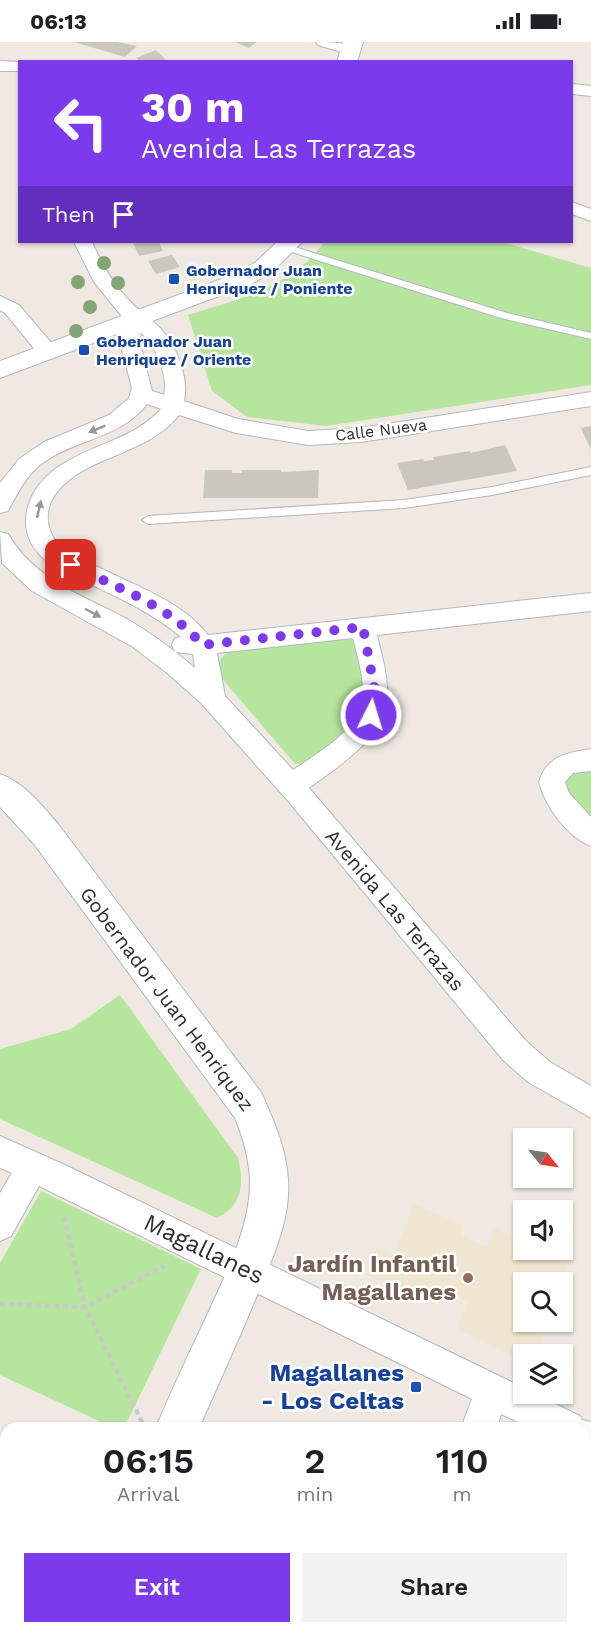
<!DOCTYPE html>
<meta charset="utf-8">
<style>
:root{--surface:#fff;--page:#f2f2f2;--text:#202124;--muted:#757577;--accent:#7c3aed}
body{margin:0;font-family:"Work Sans",sans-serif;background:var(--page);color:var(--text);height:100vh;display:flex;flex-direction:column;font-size:22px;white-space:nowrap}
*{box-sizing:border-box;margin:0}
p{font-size:20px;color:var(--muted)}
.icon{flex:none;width:33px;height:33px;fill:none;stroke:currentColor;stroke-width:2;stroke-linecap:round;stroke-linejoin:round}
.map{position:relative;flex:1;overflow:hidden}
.panel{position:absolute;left:0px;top:1380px;width:591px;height:212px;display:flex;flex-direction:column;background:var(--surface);border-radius:18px 18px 0 0;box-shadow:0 2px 4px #0004}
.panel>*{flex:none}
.hud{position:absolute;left:18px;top:18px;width:555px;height:183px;border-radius:0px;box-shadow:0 2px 4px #0004;background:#7c3aed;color:#fff;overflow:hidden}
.needle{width:39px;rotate:120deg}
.buttons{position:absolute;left:513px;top:1086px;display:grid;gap:12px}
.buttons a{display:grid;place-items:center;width:60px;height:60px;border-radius:0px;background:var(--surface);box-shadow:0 2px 4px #0004;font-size:30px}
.pin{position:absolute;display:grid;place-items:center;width:51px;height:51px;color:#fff;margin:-26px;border-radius:12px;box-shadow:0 3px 9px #0006}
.me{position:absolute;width:66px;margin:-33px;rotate:5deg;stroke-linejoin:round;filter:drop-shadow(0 0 4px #0008)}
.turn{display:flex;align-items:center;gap:21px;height:126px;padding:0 24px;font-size:27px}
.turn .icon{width:78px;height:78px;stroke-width:2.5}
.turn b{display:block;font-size:42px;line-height:51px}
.then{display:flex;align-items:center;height:57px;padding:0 24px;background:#0003;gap:12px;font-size:22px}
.eta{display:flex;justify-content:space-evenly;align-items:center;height:102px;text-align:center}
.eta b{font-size:36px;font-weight:600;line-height:42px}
.primary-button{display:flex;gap:12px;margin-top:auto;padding:12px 24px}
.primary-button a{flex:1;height:69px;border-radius:0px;background:var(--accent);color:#fff;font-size:24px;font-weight:600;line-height:69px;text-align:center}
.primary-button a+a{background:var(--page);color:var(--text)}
.status{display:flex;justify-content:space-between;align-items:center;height:42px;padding:0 30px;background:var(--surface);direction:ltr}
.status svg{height:16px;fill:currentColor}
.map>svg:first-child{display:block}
.education{fill:#f0e6d1}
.green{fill:#b6e59e}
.building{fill:#cbc7bf}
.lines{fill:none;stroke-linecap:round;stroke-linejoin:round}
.lane-casing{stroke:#b4b7c1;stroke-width:2}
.street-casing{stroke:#b4b7c1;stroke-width:2}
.secondary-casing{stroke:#b4b7c1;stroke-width:2}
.path{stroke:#c9c9c9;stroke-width:4.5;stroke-dasharray:5 4;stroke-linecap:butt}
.lane{fill:#fff;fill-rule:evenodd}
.street{fill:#fff;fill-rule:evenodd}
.secondary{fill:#fff;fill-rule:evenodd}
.tree{fill:#84a574}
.oneway{fill:#969696}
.route{stroke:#7c3aed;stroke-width:10;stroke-dasharray:0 18}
.transit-dot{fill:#1a4fb4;stroke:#fff;stroke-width:2}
.education-dot{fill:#8d6e63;stroke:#fff;stroke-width:2}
.labels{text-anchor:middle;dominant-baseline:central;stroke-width:5;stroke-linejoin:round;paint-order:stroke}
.far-transit-label{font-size:16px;font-weight:bold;fill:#164399;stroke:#fff;text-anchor:start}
.far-street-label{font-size:16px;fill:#2e2e2e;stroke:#fff}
.street-label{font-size:20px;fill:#2e2e2e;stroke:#fff}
.near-street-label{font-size:24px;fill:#2e2e2e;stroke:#fff}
.near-education-label{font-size:24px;font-weight:bold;fill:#785e54;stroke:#fff;text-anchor:end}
.near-transit-label{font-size:24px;font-weight:bold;fill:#164399;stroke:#fff;text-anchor:end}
</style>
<div class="status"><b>06:13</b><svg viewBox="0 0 49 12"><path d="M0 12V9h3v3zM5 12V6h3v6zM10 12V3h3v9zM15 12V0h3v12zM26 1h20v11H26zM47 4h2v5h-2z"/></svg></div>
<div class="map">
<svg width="591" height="1591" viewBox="0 0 591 1591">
<rect width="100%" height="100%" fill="#efe9e1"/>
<path class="education" d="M 414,1162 L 464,1184 L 461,1193 L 487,1205 L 495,1186 L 523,1200 L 524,1208 L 540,1208 L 567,1220 L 560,1240 L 524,1240 L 524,1280 L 547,1280 L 536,1312 L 524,1312 L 523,1319 L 457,1287 L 467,1260 L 440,1247 L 433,1264 L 365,1232 L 377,1204 L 394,1212 Z"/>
<path class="green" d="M 324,200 L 502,200 L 591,226 L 591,343 L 326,384 L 247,375 L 212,349 L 188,273 C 238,257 293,245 324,200 Z
M 350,597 L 356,600 L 367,658 L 357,684 L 305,723 L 295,722 L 219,633 C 217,621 219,615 231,609 Z
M 591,726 L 591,782 L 563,752 L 561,738 L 568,730 Z
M 120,953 L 238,1116 C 244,1140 243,1164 217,1176 L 0,1077 L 0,1007 L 71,987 Z
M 41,1149 L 201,1227 L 124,1386 L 114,1386 L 0,1333 L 0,1221 Z"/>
<path class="building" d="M 74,0 L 117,0 L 137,4 L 125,15 Z
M 235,0 L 257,0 L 249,6 Z
M 156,8 L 168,20 L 142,20 L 136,16 Z
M 143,200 L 159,200 L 163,209 L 139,214 L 133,201 Z
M 172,213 L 180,225 L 156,232 L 148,219 Z
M 591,384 L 591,408 L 581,386 Z
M 505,403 L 517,429 L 408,448 L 397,421 L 423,417 L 424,419 L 434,418 L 433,415 L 470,409 L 471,411 Z
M 205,428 L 232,428 L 232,431 L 242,431 L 242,428 L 281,428 L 281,430 L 319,428 L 318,456 L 203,456 Z"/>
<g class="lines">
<defs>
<path id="lane" d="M 282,203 L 288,203 L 507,271 L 591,291 L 591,297 L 501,276 L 282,207 Z
M 591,425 L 591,433 L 492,453 L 404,466 L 148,482 L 142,478 L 148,474 L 404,458 L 492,445 Z"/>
<path id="street" d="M 316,0 C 329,0 350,0 359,8 L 351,13 L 318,3 Z
M 0,19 L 22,20 L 20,20 L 20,29 L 0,29 Z
M 572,42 L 591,44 L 591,54 L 572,52 Z
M 572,160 L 591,167 L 591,179 L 572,172 Z
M 74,200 L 92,200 C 101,220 111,239 126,255 C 136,267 149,275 160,286 C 177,304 189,336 184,359 L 238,377 L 308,389 L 361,386 L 591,350 L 591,364 L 361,400 L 308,403 L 236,391 L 179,373 C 147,414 88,412 57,450 C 42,469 46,492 63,507 C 73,516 88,521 100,526 C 136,544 183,560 208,593 L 591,551 L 591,569 L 377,593 C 381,611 387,629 387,648 C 389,694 341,722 309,746 L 525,998 L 550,1020 L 591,1044 L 591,1076 L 528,1040 L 503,1018 L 289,760 L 201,661 L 167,631 L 133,605 L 32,549 L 2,521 L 0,490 L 8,492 C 35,538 82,553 127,577 C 151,591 174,608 195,626 L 193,612 L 175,610 L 172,603 L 175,596 L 181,595 C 154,572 121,557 90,542 C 76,535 60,530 49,521 C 11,493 24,448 58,425 C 91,402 133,398 161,367 L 147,362 C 122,395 79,397 47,418 C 27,431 19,449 8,469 L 0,471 L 0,441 L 19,417 L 44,400 L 109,373 L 129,356 L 132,346 L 119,297 L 124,277 L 94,240 ZM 141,291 C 155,303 169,334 164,353 L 152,349 L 139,297 ZM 353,596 C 358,617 367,643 361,665 C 354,690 314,714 293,728 L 225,654 L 217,611 Z
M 0,254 L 19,263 L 54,304 L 57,309 L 54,314 L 47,316 L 40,314 L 5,271 L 0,268 Z
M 591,707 L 591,729 L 573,731 L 565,740 L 569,751 L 591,775 L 591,804 C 567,795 545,764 539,740 C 547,713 567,711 591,707 Z
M 0,1094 L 65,1123 L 524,1346 L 524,1352 L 535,1352 L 580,1374 L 582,1378 L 591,1380 L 591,1416 L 585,1413 L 585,1386 L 531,1386 L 501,1372 L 497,1386 L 461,1386 L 472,1357 L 39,1144 L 11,1194 L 0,1199 L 0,1151 L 12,1131 L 0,1126 Z
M 393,1586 L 431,1586 L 429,1591 L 391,1591 Z"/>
<path id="secondary" d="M 343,0 L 363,0 L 357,20 L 337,20 Z
M 277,200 L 302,200 L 272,230 L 251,242 L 0,336 L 0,319 L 235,232 L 256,220 Z
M 0,732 C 23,740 42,763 58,782 L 261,1050 C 274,1079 286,1106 288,1137 C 291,1176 273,1216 258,1251 C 239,1297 219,1341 199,1386 L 156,1386 C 172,1346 191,1308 209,1269 C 227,1229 251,1183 250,1138 C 249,1116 243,1096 235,1076 L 34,802 L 0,765 Z
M 63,1586 L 110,1586 L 108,1591 L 61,1591 Z"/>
</defs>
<use href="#lane" class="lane-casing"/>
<use href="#street" class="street-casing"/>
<use href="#secondary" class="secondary-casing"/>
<path class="path" d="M 64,1175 L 85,1265 L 142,1380
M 0,1262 L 85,1265 L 164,1224"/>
<use href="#lane" class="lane"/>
<use href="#street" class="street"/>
<use href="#secondary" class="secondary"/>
</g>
<g class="tree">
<circle cx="104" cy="221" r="7"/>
<circle cx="78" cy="240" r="7"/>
<circle cx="118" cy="241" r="7"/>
<circle cx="90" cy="265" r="7"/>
<circle cx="76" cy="289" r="7"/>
</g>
<defs><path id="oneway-solid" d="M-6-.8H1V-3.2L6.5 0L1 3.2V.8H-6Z" transform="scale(1.5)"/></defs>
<g class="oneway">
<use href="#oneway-solid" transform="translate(97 387) rotate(158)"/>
<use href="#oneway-solid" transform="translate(39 467) rotate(-77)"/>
<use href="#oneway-solid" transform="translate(93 571) rotate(28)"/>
</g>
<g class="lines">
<path class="route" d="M 71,523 C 115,545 171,564 202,603 L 363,585 L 375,650 L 371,673"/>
</g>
<g class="transit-dot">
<rect x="168" y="231" width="12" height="12" rx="3"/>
<rect x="78" y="302" width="12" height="12" rx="3"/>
<rect x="410" y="1339" width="12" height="12" rx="3"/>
</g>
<circle class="education-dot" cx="468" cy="1236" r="6"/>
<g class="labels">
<g class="far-transit-label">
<text x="186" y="228">Gobernador Juan<tspan x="186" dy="18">Henriquez / Poniente</tspan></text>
<text x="96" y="299">Gobernador Juan<tspan x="96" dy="18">Henriquez / Oriente</tspan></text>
</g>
<g class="far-street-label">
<text transform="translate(381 388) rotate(-7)">Calle Nueva</text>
</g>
<g class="street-label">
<text transform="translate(395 868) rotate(50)">Avenida Las Terrazas</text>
<text transform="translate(167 957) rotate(53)">Gobernador Juan Henríquez</text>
</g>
<g class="near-street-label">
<text transform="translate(204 1207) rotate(26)">Magallanes</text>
</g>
<g class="near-education-label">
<text x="456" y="1222">Jardín Infantil<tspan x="456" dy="28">Magallanes</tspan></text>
</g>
<g class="near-transit-label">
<text x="404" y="1331">Magallanes<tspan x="404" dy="28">- Los Celtas</tspan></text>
</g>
</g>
</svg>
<div class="buttons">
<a><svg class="needle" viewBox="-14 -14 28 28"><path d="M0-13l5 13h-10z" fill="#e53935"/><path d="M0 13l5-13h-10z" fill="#757577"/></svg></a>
<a><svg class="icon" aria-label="sound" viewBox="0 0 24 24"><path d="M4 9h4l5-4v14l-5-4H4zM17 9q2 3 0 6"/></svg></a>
<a><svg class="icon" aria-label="search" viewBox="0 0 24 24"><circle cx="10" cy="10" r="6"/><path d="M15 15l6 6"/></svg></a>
<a><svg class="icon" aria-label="layers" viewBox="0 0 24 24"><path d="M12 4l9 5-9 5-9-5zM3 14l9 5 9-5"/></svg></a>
</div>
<div class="pin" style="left:71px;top:523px;background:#d93025"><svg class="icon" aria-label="arrive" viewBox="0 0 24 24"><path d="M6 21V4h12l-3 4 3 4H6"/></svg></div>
<svg class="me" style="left:371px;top:673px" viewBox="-20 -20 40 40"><circle r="17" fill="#7c3aed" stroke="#fff" stroke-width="3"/><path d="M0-11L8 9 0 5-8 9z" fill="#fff"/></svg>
<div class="hud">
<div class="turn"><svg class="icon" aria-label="left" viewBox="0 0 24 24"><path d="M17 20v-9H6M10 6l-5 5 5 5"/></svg><div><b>30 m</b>Avenida Las Terrazas</div></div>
<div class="then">Then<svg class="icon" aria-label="arrive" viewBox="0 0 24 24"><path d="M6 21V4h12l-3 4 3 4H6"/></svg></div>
</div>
<section class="panel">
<div class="eta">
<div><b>06:15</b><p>Arrival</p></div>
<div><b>2</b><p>min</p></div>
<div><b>110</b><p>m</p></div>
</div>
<div class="primary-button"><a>Exit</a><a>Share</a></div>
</section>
</div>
